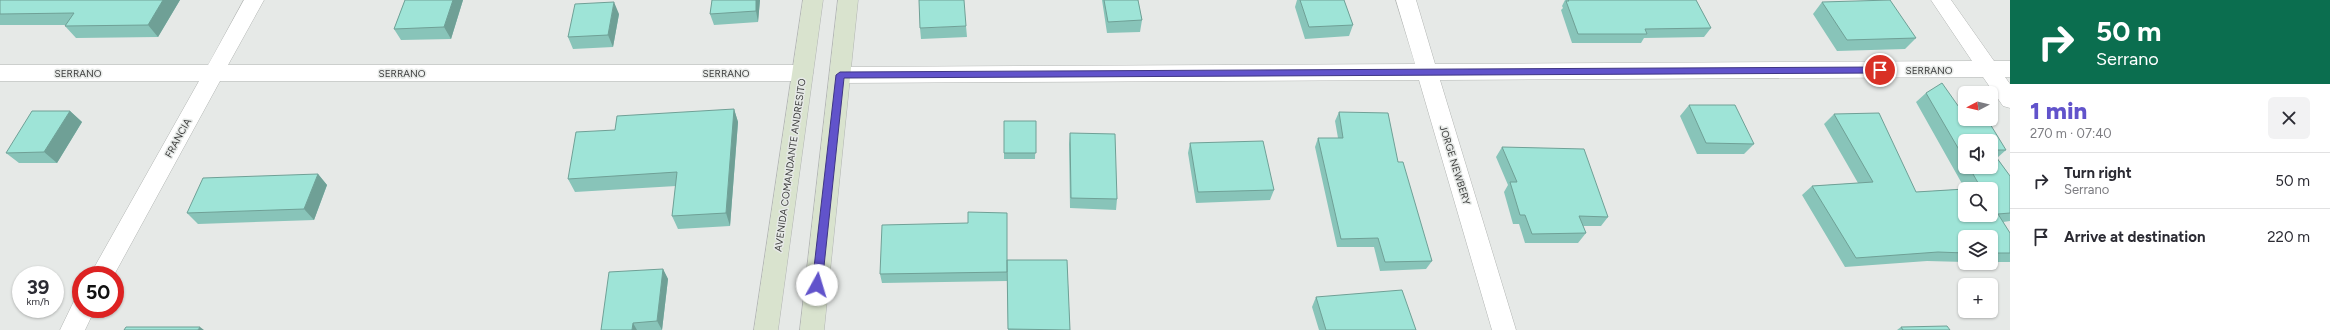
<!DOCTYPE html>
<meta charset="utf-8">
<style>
:root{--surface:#fff;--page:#f2f2f3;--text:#2b2b33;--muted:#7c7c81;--line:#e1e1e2;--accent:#6153cb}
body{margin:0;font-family:Figtree,sans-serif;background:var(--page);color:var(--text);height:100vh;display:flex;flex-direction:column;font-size:15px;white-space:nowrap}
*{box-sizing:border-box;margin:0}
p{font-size:13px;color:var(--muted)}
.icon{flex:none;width:22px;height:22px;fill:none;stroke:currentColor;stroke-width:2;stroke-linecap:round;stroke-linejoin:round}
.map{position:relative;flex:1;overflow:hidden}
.drawer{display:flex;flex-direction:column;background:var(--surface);width:320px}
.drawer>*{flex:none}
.banner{background:#0b6e4f;color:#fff;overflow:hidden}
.needle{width:26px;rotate:263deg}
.buttons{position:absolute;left:1958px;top:86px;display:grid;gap:8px}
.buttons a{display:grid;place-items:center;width:40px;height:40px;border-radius:6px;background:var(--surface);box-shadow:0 1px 3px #0004;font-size:20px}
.speed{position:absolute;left:12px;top:266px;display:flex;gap:8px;font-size:20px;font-weight:700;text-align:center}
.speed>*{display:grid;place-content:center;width:52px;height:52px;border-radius:50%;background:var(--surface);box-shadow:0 1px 3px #0004;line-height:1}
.speed small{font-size:10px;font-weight:400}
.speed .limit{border:6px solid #d22;background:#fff;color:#111}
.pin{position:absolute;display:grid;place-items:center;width:34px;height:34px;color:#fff;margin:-17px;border:2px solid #fff;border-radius:50%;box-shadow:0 1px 4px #0007}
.me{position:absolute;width:44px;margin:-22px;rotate:6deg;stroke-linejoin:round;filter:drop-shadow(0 0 3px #0008)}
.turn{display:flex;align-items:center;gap:14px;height:84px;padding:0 20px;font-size:18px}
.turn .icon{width:52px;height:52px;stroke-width:2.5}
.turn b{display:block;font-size:28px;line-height:34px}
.round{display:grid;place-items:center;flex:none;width:42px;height:42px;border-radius:6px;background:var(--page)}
.overview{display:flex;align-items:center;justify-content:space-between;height:68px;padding:0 20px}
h1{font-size:24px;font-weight:800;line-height:30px;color:var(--accent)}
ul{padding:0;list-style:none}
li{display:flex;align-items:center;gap:12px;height:56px;padding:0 20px;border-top:1px solid var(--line)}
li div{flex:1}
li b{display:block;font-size:15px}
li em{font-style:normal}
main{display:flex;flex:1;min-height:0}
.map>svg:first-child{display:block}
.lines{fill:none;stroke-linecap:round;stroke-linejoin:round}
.minor-casing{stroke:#b2b5b3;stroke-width:1}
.secondary-casing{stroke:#b2b5b3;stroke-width:1}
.minor{fill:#fff;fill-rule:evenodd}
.secondary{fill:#d9e3ce;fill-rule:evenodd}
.wall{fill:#88c4b9;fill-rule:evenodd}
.shaded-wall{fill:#6fa096}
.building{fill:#9ee4d7;stroke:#6fa096}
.route{fill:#6153cb;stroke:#3f3684}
.labels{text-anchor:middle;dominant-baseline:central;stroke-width:3;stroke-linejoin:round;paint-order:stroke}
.street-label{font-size:10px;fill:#3c3d3c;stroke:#e6e9e7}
</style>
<main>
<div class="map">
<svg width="2010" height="330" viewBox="0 0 2010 330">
<rect width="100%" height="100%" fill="#e6e9e7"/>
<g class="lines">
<defs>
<path id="minor" d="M 244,0 L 264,0 L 228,65 L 803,65 L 810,67 L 813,73 L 810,79 L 803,81 L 220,81 L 114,275 L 90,275 L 199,81 L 0,81 L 0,65 L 208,65 Z
M 1396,0 L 1416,0 L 1435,64 L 1972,61 L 1931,0 L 1951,0 L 1994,61 L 2010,61 L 2010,77 L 2005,77 L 2010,84 L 2010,108 L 2003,106 L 1983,77 L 1440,80 L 1516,330 L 1492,330 L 1419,80 L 840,83 L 833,81 L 830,75 L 833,69 L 840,67 L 1415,64 Z
M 81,299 L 81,309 L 95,309 L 85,330 L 60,330 L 74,301 Z"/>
<path id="secondary" d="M 803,0 L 823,0 L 778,330 L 754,330 Z
M 838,0 L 858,0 L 824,330 L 800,330 Z"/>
</defs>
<use href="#minor" class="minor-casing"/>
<use href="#secondary" class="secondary-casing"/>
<use href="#minor" class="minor"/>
<use href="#secondary" class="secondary"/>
</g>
<path class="wall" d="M 0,0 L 180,0 L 158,37 L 76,38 L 65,26 L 66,25 L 0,25 Z
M 405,0 L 463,0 L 451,39 L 401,40 L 394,29 Z
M 712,0 L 760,0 L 758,22 L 714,25 L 710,14 Z
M 1102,0 L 1138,0 L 1142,20 L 1140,32 L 1107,33 Z
M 1297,0 L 1344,0 L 1353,25 L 1349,36 L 1305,39 L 1295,7 Z
M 1565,0 L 1696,0 L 1711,28 L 1704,37 L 1644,38 L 1641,43 L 1572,43 L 1561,10 L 1563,8 L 1562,6 Z
M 1822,2 L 1916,38 L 1905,49 L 1837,51 L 1813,14 Z
M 619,14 L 613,47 L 573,49 L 568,37 Z
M 966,26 L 967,37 L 921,39 L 920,28 Z
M 1926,93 L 1961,110 L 2006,150 L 1997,158 L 2010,176 L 2010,221 L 2003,222 L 2010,233 L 2010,262 L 1991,262 L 1991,237 L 1965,237 L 1965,262 L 1927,261 L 1845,267 L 1802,195 L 1812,186 L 1858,183 L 1824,124 L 1834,114 L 1916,192 L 1965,189 L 1916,102 ZM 1965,141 L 1991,167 L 1965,167 ZM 1965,189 L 1991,189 L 1965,215 Z
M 1689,105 L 1754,144 L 1744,154 L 1697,154 L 1680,116 Z
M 734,109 L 738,122 L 730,226 L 678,229 L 672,216 L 676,186 L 575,192 L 568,179 L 615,130 Z
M 70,111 L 82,122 L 57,163 L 19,163 L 6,153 Z
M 1339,112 L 1398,162 L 1432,261 L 1426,269 L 1380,271 L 1374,247 L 1337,247 L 1315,147 L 1318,138 L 1338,138 L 1335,121 Z
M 1004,121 L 1036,121 L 1035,159 L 1004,159 Z
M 1070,133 L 1117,199 L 1116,210 L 1070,208 L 1069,144 Z
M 1190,143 L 1274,190 L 1270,200 L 1196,203 L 1188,153 Z
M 1502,147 L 1608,217 L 1601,226 L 1583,226 L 1586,233 L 1578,243 L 1525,243 L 1519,224 L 1513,224 L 1504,192 L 1508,185 L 1496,157 Z
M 318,174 L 327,185 L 314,220 L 198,224 L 187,213 Z
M 1007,213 L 1007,281 L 882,283 L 880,274 L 968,223 Z
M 1007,260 L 1067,260 L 1070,330 L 1008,330 Z
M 663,269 L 668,279 L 662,330 L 601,330 Z
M 1316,297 L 1416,330 L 1319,330 L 1312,307 Z
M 1901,327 L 1950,330 L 1897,330 Z"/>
<path class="shaded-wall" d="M 163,0 L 180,0 L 158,37 L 148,25 Z
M 453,0 L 463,0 L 451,39 L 444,27 Z
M 756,0 L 760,0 L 758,22 L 756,11 Z
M 614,2 L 619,14 L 613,47 L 608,35 Z
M 734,109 L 738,122 L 730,226 L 726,213 Z
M 70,111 L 82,122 L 57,163 L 44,152 Z
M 318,174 L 327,185 L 314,220 L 304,209 Z
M 663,269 L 668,279 L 662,330 L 657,321 Z
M 633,323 L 637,330 L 632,330 Z
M 200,327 L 204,330 L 198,330 Z"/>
<path class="building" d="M 0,0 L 163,0 L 148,25 L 65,26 L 74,13 L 0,14 Z
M 405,0 L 453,0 L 444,27 L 394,29 Z
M 712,0 L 756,0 L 756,11 L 710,14 Z
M 919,0 L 964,0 L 966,26 L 920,28 Z
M 1104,0 L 1138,0 L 1142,20 L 1108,22 Z
M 1300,0 L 1344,0 L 1353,25 L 1309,27 Z
M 1568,0 L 1696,0 L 1711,28 L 1645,29 L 1647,34 L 1578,34 L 1566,1 L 1569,1 Z
M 1890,0 L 1916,38 L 1847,40 L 1822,2 Z
M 614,2 L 608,35 L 568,37 L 575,4 Z
M 1942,83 L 1961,110 L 1965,110 L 1965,119 L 1987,119 L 2006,150 L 1991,150 L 1991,141 L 1965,141 L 1965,160 L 1926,93 Z
M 1689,105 L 1735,105 L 1754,144 L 1706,143 Z
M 734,109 L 726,213 L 672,216 L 677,172 L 568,179 L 576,132 L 615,130 L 617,116 Z
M 32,111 L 70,111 L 44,152 L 6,153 Z
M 1339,112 L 1388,113 L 1398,162 L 1403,162 L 1432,261 L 1385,262 L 1378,238 L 1341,239 L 1318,138 L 1343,138 Z
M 1879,113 L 1916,192 L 1965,189 L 1965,215 L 1991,215 L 1991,189 L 1970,189 L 1981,188 L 1969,167 L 1991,167 L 1991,150 L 2010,176 L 2010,213 L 1998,214 L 2010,233 L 2010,253 L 1991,253 L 1991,237 L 1965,237 L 1965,253 L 1938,252 L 1856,258 L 1812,186 L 1873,182 L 1834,114 Z
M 1004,121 L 1036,121 L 1036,153 L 1004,153 Z
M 1070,133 L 1115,134 L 1117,199 L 1071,198 Z
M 1263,141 L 1274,190 L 1198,192 L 1190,143 Z
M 1502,147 L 1584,149 L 1608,217 L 1579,216 L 1586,233 L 1532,234 L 1525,215 L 1520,215 L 1510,182 L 1517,182 Z
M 318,174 L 304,209 L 187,213 L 203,178 Z
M 968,212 L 1007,213 L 1007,272 L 880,274 L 882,225 L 968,223 Z
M 1007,260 L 1067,260 L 1070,330 L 1008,329 Z
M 663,269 L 657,321 L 633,323 L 632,330 L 601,330 L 609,272 Z
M 1402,290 L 1416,330 L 1326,330 L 1316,297 Z
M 1947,326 L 1950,330 L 1903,330 L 1901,327 Z
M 126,327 L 200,327 L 198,330 L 124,330 Z"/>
<path class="route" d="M 1880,67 L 1884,70 L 1880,73 L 844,78 L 822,285 L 817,289 L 812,285 L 836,75 L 840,72 Z"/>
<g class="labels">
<g class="street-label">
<text x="1929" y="70">SERRANO</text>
<text x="78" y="73">SERRANO</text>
<text x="402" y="73">SERRANO</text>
<text x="726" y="73">SERRANO</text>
<text transform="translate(178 138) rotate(-61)">FRANCIA</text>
<text transform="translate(790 165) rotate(-82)">AVENIDA COMANDANTE ANDRESITO</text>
<text transform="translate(1455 165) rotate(73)">JORGE NEWBERY</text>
</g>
</g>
</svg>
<div class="buttons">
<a><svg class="needle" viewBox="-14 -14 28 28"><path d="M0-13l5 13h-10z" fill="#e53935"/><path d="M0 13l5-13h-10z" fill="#7c7c81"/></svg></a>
<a><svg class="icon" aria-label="sound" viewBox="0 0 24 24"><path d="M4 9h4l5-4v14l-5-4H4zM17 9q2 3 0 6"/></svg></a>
<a><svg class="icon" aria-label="search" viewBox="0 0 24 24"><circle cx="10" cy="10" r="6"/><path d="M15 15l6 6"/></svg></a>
<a><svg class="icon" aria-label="layers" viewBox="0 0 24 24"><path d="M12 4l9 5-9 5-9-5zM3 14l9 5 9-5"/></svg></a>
<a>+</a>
</div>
<div class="speed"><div>39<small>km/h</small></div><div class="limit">50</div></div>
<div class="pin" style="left:1880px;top:70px;background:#d93025"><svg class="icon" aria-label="arrive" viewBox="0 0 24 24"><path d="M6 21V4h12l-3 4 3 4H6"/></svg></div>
<svg class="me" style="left:817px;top:285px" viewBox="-20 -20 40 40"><circle r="19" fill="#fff"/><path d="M0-13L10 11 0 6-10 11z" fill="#6153cb"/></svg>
</div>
<section class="drawer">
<div class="banner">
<div class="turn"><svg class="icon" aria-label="right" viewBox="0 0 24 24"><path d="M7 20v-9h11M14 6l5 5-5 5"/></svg><div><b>50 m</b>Serrano</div></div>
</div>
<div class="overview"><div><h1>1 min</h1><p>270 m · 07:40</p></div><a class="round"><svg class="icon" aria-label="close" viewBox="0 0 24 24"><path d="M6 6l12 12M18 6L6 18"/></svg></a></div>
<ul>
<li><svg class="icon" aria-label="right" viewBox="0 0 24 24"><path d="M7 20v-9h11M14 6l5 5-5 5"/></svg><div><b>Turn right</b><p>Serrano</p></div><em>50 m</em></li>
<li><svg class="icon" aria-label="arrive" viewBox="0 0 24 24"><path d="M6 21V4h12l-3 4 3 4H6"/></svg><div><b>Arrive at destination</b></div><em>220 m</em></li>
</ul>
</section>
</main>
